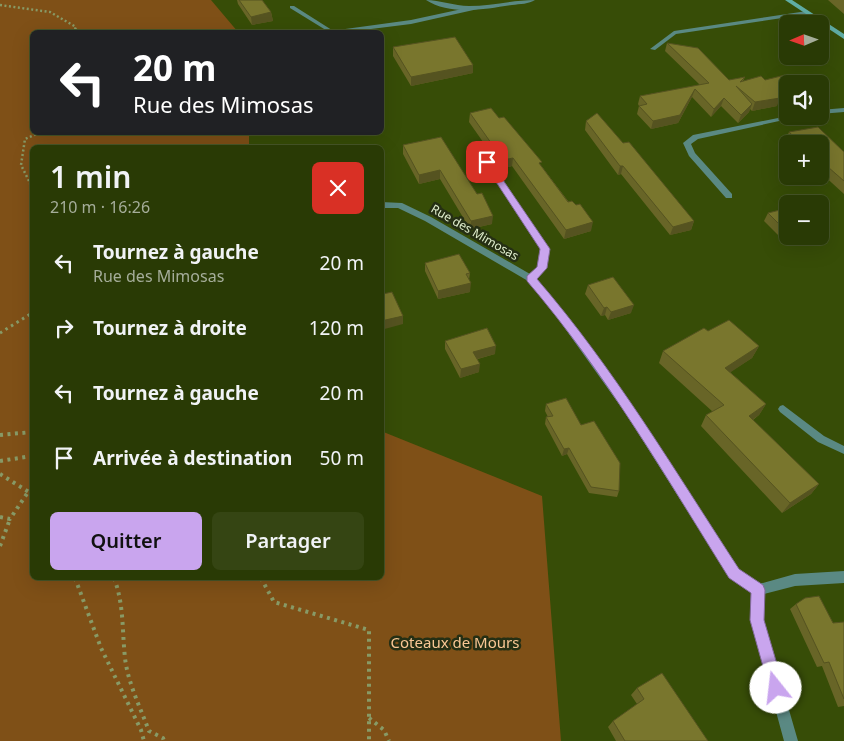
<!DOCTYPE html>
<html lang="fr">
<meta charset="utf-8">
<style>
:root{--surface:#293a05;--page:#354513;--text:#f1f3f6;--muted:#a5ad9a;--line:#455427;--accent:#c9a5ee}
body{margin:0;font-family:"Noto Sans",sans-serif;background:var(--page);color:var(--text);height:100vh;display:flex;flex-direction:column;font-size:19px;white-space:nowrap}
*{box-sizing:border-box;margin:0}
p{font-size:16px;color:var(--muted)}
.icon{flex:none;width:28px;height:28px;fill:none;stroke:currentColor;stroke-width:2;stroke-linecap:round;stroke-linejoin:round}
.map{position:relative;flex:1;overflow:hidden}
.drawer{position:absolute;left:30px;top:145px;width:354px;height:435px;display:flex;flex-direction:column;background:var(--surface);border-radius:8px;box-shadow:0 5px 20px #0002,0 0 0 1px var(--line)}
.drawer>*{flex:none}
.top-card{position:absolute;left:30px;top:30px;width:354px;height:105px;border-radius:8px;box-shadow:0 5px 20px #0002,0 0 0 1px var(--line);background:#202124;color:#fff;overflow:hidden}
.needle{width:32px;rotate:268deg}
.buttons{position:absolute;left:779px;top:15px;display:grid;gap:10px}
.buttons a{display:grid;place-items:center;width:50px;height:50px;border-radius:8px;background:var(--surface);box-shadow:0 5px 20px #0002,0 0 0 1px var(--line);font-size:25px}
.pin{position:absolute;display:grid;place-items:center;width:42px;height:42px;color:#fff;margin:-21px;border-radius:10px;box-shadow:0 2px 8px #0006}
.me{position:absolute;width:55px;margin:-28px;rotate:344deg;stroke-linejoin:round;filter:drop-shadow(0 0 4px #0008)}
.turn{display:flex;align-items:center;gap:18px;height:105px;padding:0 20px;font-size:22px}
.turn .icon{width:65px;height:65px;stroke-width:2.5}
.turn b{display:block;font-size:35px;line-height:42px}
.round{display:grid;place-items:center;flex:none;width:52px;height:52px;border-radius:8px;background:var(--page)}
.overview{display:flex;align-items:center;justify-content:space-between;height:85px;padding:0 20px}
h1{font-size:30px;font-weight:600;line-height:38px}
.primary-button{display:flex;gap:10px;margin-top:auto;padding:10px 20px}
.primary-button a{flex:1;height:58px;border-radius:8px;background:var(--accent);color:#111;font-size:20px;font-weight:600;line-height:58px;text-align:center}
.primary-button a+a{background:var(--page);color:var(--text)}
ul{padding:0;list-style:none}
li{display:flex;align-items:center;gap:15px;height:65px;padding:0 20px}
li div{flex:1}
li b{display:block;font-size:19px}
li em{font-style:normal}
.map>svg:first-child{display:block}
.green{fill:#7f5017}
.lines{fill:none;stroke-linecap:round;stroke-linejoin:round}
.path-far2{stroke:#889a66;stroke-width:2.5;stroke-dasharray:2 2.5;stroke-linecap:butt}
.path-far1{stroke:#889a66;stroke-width:3;stroke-dasharray:2.5 4;stroke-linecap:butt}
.path{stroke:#889a66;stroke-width:4;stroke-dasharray:3 4.5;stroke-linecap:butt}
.lane{fill:#5a8983;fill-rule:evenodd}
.street{fill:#5a8983;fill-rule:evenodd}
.secondary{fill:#60aea6;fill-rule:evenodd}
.wall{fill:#686527}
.shaded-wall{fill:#555320}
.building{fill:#79762d;stroke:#555320}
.route{fill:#c9a5ee;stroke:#836b9b}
.labels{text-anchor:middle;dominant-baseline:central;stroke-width:5;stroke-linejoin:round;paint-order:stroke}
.street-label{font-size:12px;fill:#e1efce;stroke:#252f14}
.near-park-label{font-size:15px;fill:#fac794;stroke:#252f14}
</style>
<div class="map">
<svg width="844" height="741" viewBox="0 0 844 741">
<rect width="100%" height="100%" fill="#374d07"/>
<path class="green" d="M 0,0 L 211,0 L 238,32 L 32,32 L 32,132 L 249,133 L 249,147 L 32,148 L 32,578 L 381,578 L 381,431 L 542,496 L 561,741 L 0,741 Z"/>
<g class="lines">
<path class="path-far2" d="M 0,5 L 50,12 L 76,27 L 74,32
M 31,185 L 21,165 L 25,139 L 41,132"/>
<path class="path-far1" d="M 30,183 L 32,187
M 0,333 L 32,313"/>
<path class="path" d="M 0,435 L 32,432
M 0,461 L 32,456
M 0,474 L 32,494
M 0,517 L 10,519 L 28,492
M 0,546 L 10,519
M 75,578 L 101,648 L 141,730 L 144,741
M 114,578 C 124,604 122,630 125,658 C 128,683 140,707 149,731 L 163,738 L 164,741
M 261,578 L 274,602 L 369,630 L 369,741
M 369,718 L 384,730 L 389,741"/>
<path class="lane" d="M 290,6 L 294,6 L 335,32 L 329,32 L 290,8 Z
M 476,6 L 478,7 L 478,9 L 411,24 L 347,32 L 335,32 L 338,30 L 411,20 Z
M 807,11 L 810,13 L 809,14 L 676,34 L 655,50 L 650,49 L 674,31 Z
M 783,405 L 824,436 L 844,446 L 844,454 L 818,442 L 780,412 L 778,409 L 780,406 Z"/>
<path class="street" d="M 426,0 C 440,0 454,6 469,6 C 491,6 513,0 535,0 C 529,4 520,4 512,5 C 486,9 450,16 426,0 Z
M 844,108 L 844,112 L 820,114 L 820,110 Z
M 788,116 L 802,116 L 698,139 L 691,144 L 695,153 L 732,194 L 732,198 L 726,198 L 689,156 L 683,143 L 693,135 Z
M 484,160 L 490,160 L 549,249 L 546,268 L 536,279 C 613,369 674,471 738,570 L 759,584 L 795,574 L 844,571 L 844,583 L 795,586 L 764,594 L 763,620 L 798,741 L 784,741 L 751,620 L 752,593 L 730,578 L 626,414 L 549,306 L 528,281 L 425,221 L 398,208 L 381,208 L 381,202 L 402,203 L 431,217 L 530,274 L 538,267 L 541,249 L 483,162 Z"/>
<path class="secondary" d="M 785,0 L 792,0 L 844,34 L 844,39 Z"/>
</g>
<path class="wall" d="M 237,0 L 262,0 L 271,12 L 273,21 L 252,25 L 238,4 Z
M 828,0 L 844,0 L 844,14 Z
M 667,43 L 729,80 L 745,77 L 743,81 L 777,106 L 752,111 L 750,109 L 749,112 L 738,123 L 721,106 L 711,117 L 692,97 L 678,123 L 651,129 L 637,114 L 639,106 L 638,104 L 640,96 L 700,85 L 665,51 Z
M 393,47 L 473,65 L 473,73 L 411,86 L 393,56 Z
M 470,113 L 542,167 L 591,231 L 564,239 L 512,166 L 502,169 L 469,122 Z
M 586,121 L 623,143 L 694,221 L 691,230 L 670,235 L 621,174 L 618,175 L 585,130 Z
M 789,132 L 844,152 L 844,194 L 820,172 L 820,144 L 788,144 L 785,141 Z
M 441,137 L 492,224 L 470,229 L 440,179 L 419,184 L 403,154 L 403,145 Z
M 788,208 L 788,236 L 784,241 L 764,221 L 768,213 Z
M 425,263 L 470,273 L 469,280 L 470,292 L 438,299 L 425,271 Z
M 588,285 L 631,313 L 608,320 L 605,315 L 601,316 L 585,294 Z
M 708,331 L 759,346 L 752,358 L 730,372 L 766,404 L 759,415 L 753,420 L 819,484 L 811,494 L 782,513 L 701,426 L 706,415 L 713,412 L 659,363 L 663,351 Z
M 445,341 L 495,354 L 478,359 L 479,372 L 460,378 L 445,349 Z
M 546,404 L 619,491 L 617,497 L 589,493 L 567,454 L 562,456 L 545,424 L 546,417 L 548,417 L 545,411 Z
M 796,604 L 833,623 L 844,622 L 844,706 L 838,707 L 822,666 L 817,667 L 790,609 Z
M 637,688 L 708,741 L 616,741 L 608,727 L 613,721 L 637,704 L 631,695 Z"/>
<path class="shaded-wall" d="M 271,12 L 273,21 L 252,25 L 251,17 Z
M 473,65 L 473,73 L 411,86 L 411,77 Z
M 695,89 L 692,97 L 678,123 L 651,129 L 653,121 Z
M 724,98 L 721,106 L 711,117 L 714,109 Z
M 780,98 L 777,106 L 752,111 L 755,102 Z
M 752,104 L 749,112 L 738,123 L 741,115 Z
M 513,158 L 512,166 L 502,169 L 503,160 Z
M 620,166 L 623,166 L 621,174 L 618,175 Z
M 440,170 L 440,179 L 419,184 L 419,175 Z
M 493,216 L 492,224 L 470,229 L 471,221 Z
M 694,221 L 691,230 L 670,235 L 673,227 Z
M 593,222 L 591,231 L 564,239 L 566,230 Z
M 788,233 L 788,236 L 798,236 L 784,241 Z
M 471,283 L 470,292 L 438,299 L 438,291 Z
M 634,305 L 631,313 L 608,320 L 611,312 Z
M 607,307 L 605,315 L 601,316 L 604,308 Z
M 403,316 L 403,324 L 381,330 L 381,321 Z
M 496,346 L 495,354 L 473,360 L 473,352 Z
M 759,346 L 752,358 L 719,380 L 725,368 Z
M 480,364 L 479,372 L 460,378 L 461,369 Z
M 766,404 L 759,415 L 742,427 L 749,416 Z
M 569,448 L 567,454 L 562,456 L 564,449 Z
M 819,484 L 811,494 L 782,513 L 790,503 Z"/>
<path class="building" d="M 239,0 L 262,0 L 271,12 L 251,17 Z
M 455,37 L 473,65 L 411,77 L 393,47 Z
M 667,43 L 698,48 L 729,80 L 745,77 L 740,82 L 761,76 L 765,80 L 785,75 L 780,98 L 755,102 L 736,86 L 752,104 L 741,115 L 724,98 L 714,109 L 695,89 L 680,115 L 653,121 L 639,106 L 647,104 L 640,96 L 709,83 Z
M 491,108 L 499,118 L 504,117 L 542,162 L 539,163 L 568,202 L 572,201 L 576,205 L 580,204 L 593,222 L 566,230 L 513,158 L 503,160 L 470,113 Z
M 597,113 L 623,143 L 629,142 L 694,221 L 673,227 L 623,166 L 620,166 L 586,121 Z
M 818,127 L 844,152 L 844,181 L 820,160 L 820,144 L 802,144 L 789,132 Z
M 441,137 L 477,194 L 482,193 L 493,216 L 471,221 L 440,170 L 419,175 L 403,145 Z
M 788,208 L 788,233 L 768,213 Z
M 459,254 L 470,273 L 466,274 L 471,283 L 438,291 L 425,263 Z
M 613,277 L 634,305 L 611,312 L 607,307 L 604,308 L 588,285 Z
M 381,288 L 383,294 L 392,292 L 403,316 L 381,321 Z
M 729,320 L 759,346 L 725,368 L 766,404 L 749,416 L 819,484 L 790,503 L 706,415 L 724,405 L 663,351 L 704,328 L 708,331 Z
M 487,328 L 496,346 L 473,352 L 480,364 L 461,369 L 445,341 Z
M 566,398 L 581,425 L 594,421 L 620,463 L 619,491 L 591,487 L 569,448 L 564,449 L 546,417 L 553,416 L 546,404 Z
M 819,596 L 833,623 L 844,622 L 844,699 L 829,662 L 824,663 L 796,604 L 805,598 Z
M 662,673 L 708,741 L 625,741 L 613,721 L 644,699 L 637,688 Z"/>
<path class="route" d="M 484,161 L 490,161 L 550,249 L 547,268 L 537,279 C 614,368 675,471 739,569 L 763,585 L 765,590 L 764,620 L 784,688 L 782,694 L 776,696 L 771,694 L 769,688 L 750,620 L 751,593 L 729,578 C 666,477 605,372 527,281 L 527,276 L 537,267 L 540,249 L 483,162 Z"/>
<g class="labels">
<g class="street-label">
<text transform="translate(475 232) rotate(30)">Rue des Mimosas</text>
</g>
<g class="near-park-label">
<text x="455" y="642">Coteaux de Mours</text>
</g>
</g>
</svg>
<div class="buttons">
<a><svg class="needle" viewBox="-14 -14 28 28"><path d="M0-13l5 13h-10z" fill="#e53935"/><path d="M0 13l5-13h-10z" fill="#a5ad9a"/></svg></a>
<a><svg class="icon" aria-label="sound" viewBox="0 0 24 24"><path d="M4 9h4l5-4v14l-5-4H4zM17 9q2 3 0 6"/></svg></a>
<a>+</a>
<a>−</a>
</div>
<div class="pin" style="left:487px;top:162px;background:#d93025"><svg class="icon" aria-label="arrive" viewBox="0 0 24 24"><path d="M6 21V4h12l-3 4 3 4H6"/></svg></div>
<svg class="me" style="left:776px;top:688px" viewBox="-20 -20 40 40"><circle r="19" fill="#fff"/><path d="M0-13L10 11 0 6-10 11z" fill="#c9a5ee"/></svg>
<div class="top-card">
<div class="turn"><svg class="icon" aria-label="left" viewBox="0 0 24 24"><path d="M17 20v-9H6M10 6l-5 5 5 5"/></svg><div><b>20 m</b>Rue des Mimosas</div></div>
</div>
<section class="drawer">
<div class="overview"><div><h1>1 min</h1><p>210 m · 16:26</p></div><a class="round" style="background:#d93025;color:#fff"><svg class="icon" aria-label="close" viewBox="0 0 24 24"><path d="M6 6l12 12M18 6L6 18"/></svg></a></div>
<ul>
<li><svg class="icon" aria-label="left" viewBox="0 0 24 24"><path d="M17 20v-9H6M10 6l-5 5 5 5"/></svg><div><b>Tournez à gauche</b><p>Rue des Mimosas</p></div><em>20 m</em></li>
<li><svg class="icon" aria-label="right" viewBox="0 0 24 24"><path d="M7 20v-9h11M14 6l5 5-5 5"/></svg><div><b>Tournez à droite</b></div><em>120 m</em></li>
<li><svg class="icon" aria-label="left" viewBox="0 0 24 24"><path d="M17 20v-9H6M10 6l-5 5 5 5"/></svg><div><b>Tournez à gauche</b></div><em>20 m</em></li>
<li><svg class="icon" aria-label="arrive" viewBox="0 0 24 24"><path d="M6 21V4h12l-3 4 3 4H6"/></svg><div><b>Arrivée à destination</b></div><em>50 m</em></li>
</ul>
<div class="primary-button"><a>Quitter</a><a>Partager</a></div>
</section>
</div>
